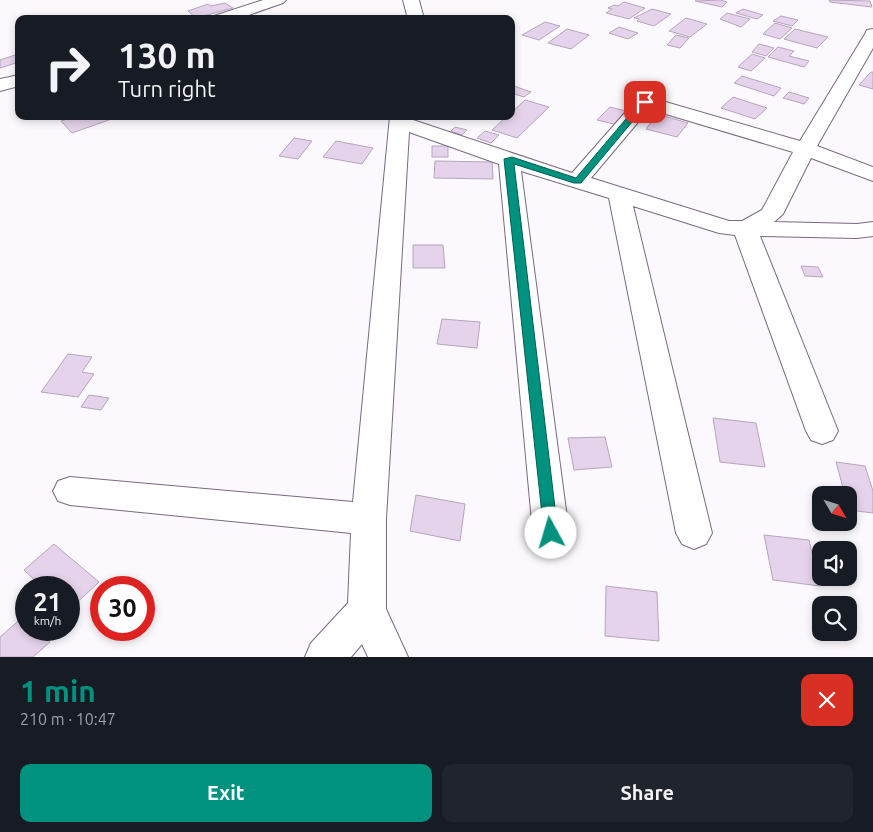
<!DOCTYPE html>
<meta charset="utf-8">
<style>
:root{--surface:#171b24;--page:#20242c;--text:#f1f3f6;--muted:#9ea1a6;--accent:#00927e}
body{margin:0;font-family:Ubuntu,sans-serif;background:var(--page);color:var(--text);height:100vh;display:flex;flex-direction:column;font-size:19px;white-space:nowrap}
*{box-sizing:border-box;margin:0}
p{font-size:16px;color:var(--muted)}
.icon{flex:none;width:28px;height:28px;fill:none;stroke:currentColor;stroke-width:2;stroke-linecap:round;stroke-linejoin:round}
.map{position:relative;height:657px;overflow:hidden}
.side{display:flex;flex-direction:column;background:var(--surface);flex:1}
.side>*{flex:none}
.hud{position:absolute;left:15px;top:15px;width:500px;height:105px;border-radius:10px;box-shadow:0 2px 8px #0003;background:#171b24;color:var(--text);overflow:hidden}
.needle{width:32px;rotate:129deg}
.fabs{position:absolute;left:812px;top:486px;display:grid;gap:10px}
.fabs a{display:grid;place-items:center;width:45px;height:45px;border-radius:10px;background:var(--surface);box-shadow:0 2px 8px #0003;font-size:25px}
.speed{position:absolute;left:15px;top:576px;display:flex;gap:10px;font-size:25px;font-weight:700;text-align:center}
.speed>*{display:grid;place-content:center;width:65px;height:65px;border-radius:50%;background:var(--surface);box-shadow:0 2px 8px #0003;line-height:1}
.speed small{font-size:12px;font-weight:400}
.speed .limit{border:8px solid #d22;background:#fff;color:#111}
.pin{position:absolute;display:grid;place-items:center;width:42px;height:42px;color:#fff;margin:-21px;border-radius:10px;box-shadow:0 2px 8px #0006}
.me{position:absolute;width:55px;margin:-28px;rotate:354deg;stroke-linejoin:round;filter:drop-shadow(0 0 4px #0008)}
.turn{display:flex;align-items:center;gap:18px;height:105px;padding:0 20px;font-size:22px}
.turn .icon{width:65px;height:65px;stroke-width:2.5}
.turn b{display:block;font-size:35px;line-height:42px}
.round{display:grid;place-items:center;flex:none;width:52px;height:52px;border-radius:10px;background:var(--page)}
.head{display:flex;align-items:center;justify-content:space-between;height:85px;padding:0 20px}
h1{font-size:30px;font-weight:600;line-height:38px;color:var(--accent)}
.button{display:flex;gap:10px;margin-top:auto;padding:10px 20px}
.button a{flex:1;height:58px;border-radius:10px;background:var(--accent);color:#fff;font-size:20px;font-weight:600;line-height:58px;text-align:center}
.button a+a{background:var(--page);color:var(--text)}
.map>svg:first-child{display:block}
.building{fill:#e5d3eb;stroke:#b6a5bc}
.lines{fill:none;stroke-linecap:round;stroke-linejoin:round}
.minor-casing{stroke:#79697f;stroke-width:2}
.minor{fill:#fff;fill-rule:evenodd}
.route{fill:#00927e;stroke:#005f52}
</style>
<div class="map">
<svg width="873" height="657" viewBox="0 0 873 657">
<rect width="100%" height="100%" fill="#fcf9fe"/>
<path class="building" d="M 720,0 L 727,2 L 722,7 L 695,1 Z
M 829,0 L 870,1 L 872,7 L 830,2 Z
M 624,2 L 645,8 L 629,19 L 606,13 L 612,9 L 608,8 L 614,5 L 618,6 Z
M 225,3 L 233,8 L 196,18 L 188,11 L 208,4 L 211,6 Z
M 652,9 L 671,14 L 654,26 L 637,21 L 639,19 L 634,18 Z
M 743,9 L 763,15 L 757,19 L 736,13 Z
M 727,13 L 750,19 L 741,27 L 720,19 Z
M 781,16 L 798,20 L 792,26 L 773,21 Z
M 686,18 L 707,24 L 690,37 L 669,31 Z
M 545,22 L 560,26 L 539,40 L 522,35 Z
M 775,23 L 792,28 L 780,39 L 763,34 Z
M 619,27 L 638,33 L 628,39 L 609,33 Z
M 567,29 L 589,35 L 571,49 L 548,43 Z
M 795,29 L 828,37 L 817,48 L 784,39 Z
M 676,35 L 689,38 L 680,48 L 667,45 Z
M 759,44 L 774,48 L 766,56 L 752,52 Z
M 778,47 L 794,51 L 789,56 L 809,61 L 804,67 L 768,57 Z
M 18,54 L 19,62 L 0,68 L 0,60 Z
M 752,54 L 765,58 L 751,71 L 738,67 Z
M 871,72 L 873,72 L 873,89 L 859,85 Z
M 742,76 L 781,88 L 774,96 L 734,83 Z
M 511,85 L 531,92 L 524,97 L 511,93 Z
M 789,92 L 809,98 L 804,104 L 783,98 Z
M 733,97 L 767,108 L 755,119 L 721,108 Z
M 525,100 L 549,107 L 517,138 L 492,130 L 507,116 L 511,116 L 511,113 Z
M 610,107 L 626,111 L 614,124 L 597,120 Z
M 657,114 L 688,123 L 677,137 L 646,129 Z
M 75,116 L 120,116 L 72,133 L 61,121 Z
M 455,127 L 467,130 L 462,135 L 451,131 Z
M 485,131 L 499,135 L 491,143 L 477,138 Z
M 294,138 L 312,141 L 298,159 L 279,156 Z
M 336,141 L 373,148 L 362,164 L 323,157 Z
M 432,146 L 448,146 L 448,157 L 432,157 Z
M 435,161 L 492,162 L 493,179 L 434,178 Z
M 413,245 L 443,245 L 445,268 L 413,268 Z
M 801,266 L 818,267 L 823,277 L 805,276 Z
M 442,319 L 480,322 L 477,348 L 437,344 Z
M 68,354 L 92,357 L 82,372 L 94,374 L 78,397 L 41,392 Z
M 89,395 L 109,398 L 101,410 L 81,407 Z
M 713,418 L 756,423 L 765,467 L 720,462 Z
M 605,437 L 612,467 L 574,470 L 568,438 Z
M 836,462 L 865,466 L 873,491 L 873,513 L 849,510 L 849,495 L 845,495 Z
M 416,495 L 465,504 L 460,541 L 410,531 Z
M 764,535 L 809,540 L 820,586 L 773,580 Z
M 54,544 L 99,582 L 69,610 L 69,588 L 43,588 L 24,570 Z
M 606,586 L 657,592 L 659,641 L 605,636 Z
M 24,616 L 26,618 L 26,630 L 38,630 L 50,642 L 33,657 L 0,657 L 0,637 Z"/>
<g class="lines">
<defs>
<path id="minor" d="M 263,0 L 286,0 L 283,3 L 237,19 L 212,19 L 214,16 Z
M 403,0 L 419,0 L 424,19 L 408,19 Z
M 873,29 L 873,48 L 817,146 L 873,167 L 873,181 L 811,158 L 783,214 L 774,222 L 857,224 L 873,222 L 873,236 L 857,238 L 760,236 L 838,431 L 833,440 L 822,444 L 811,440 L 806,431 L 735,235 L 719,233 L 633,206 L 712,533 L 706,544 L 694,549 L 682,544 L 676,533 L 609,198 L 521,171 L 569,533 L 563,544 L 551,549 L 539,544 L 533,533 L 499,164 L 409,132 L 386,519 L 386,609 L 408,657 L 368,657 L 362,644 L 351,657 L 305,657 L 311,643 L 348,603 L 351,533 L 70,505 L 58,501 L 53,491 L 58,481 L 70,477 L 353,502 L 390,116 L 410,116 L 410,119 L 572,173 L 638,98 L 645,96 L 800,141 L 865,34 L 867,30 ZM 649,109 L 793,152 L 762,210 L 742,221 L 729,221 L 591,178 Z
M 19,75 L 19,86 L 0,91 L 0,79 Z"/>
</defs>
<use href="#minor" class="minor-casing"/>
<use href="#minor" class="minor"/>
</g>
<path class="route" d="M 645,99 L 648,100 L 648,103 L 581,183 L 574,183 L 514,164 L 558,533 L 556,537 L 551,539 L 546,537 L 544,533 L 504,159 L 512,157 L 576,178 L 642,100 Z"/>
</svg>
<div class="fabs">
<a><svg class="needle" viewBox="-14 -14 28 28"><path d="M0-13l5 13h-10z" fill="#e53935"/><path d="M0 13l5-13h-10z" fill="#9ea1a6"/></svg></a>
<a><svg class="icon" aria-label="sound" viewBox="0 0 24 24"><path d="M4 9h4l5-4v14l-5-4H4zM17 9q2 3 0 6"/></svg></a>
<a><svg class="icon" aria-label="search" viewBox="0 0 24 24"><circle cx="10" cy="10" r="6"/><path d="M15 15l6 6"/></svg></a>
</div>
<div class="speed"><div>21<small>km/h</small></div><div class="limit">30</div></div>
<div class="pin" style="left:645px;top:102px;background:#d93025"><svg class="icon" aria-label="arrive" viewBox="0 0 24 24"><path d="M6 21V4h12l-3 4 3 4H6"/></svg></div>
<svg class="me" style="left:551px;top:533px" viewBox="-20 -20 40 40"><circle r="19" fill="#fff"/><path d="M0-13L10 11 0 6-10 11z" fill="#00927e"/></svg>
<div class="hud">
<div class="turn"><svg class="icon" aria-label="right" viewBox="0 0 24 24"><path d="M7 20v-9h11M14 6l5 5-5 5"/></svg><div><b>130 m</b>Turn right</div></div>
</div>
</div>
<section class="side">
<div class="head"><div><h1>1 min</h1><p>210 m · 10:47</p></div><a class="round" style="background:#d93025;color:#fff"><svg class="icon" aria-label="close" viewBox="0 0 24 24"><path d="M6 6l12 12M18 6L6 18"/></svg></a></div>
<div class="button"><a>Exit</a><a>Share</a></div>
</section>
